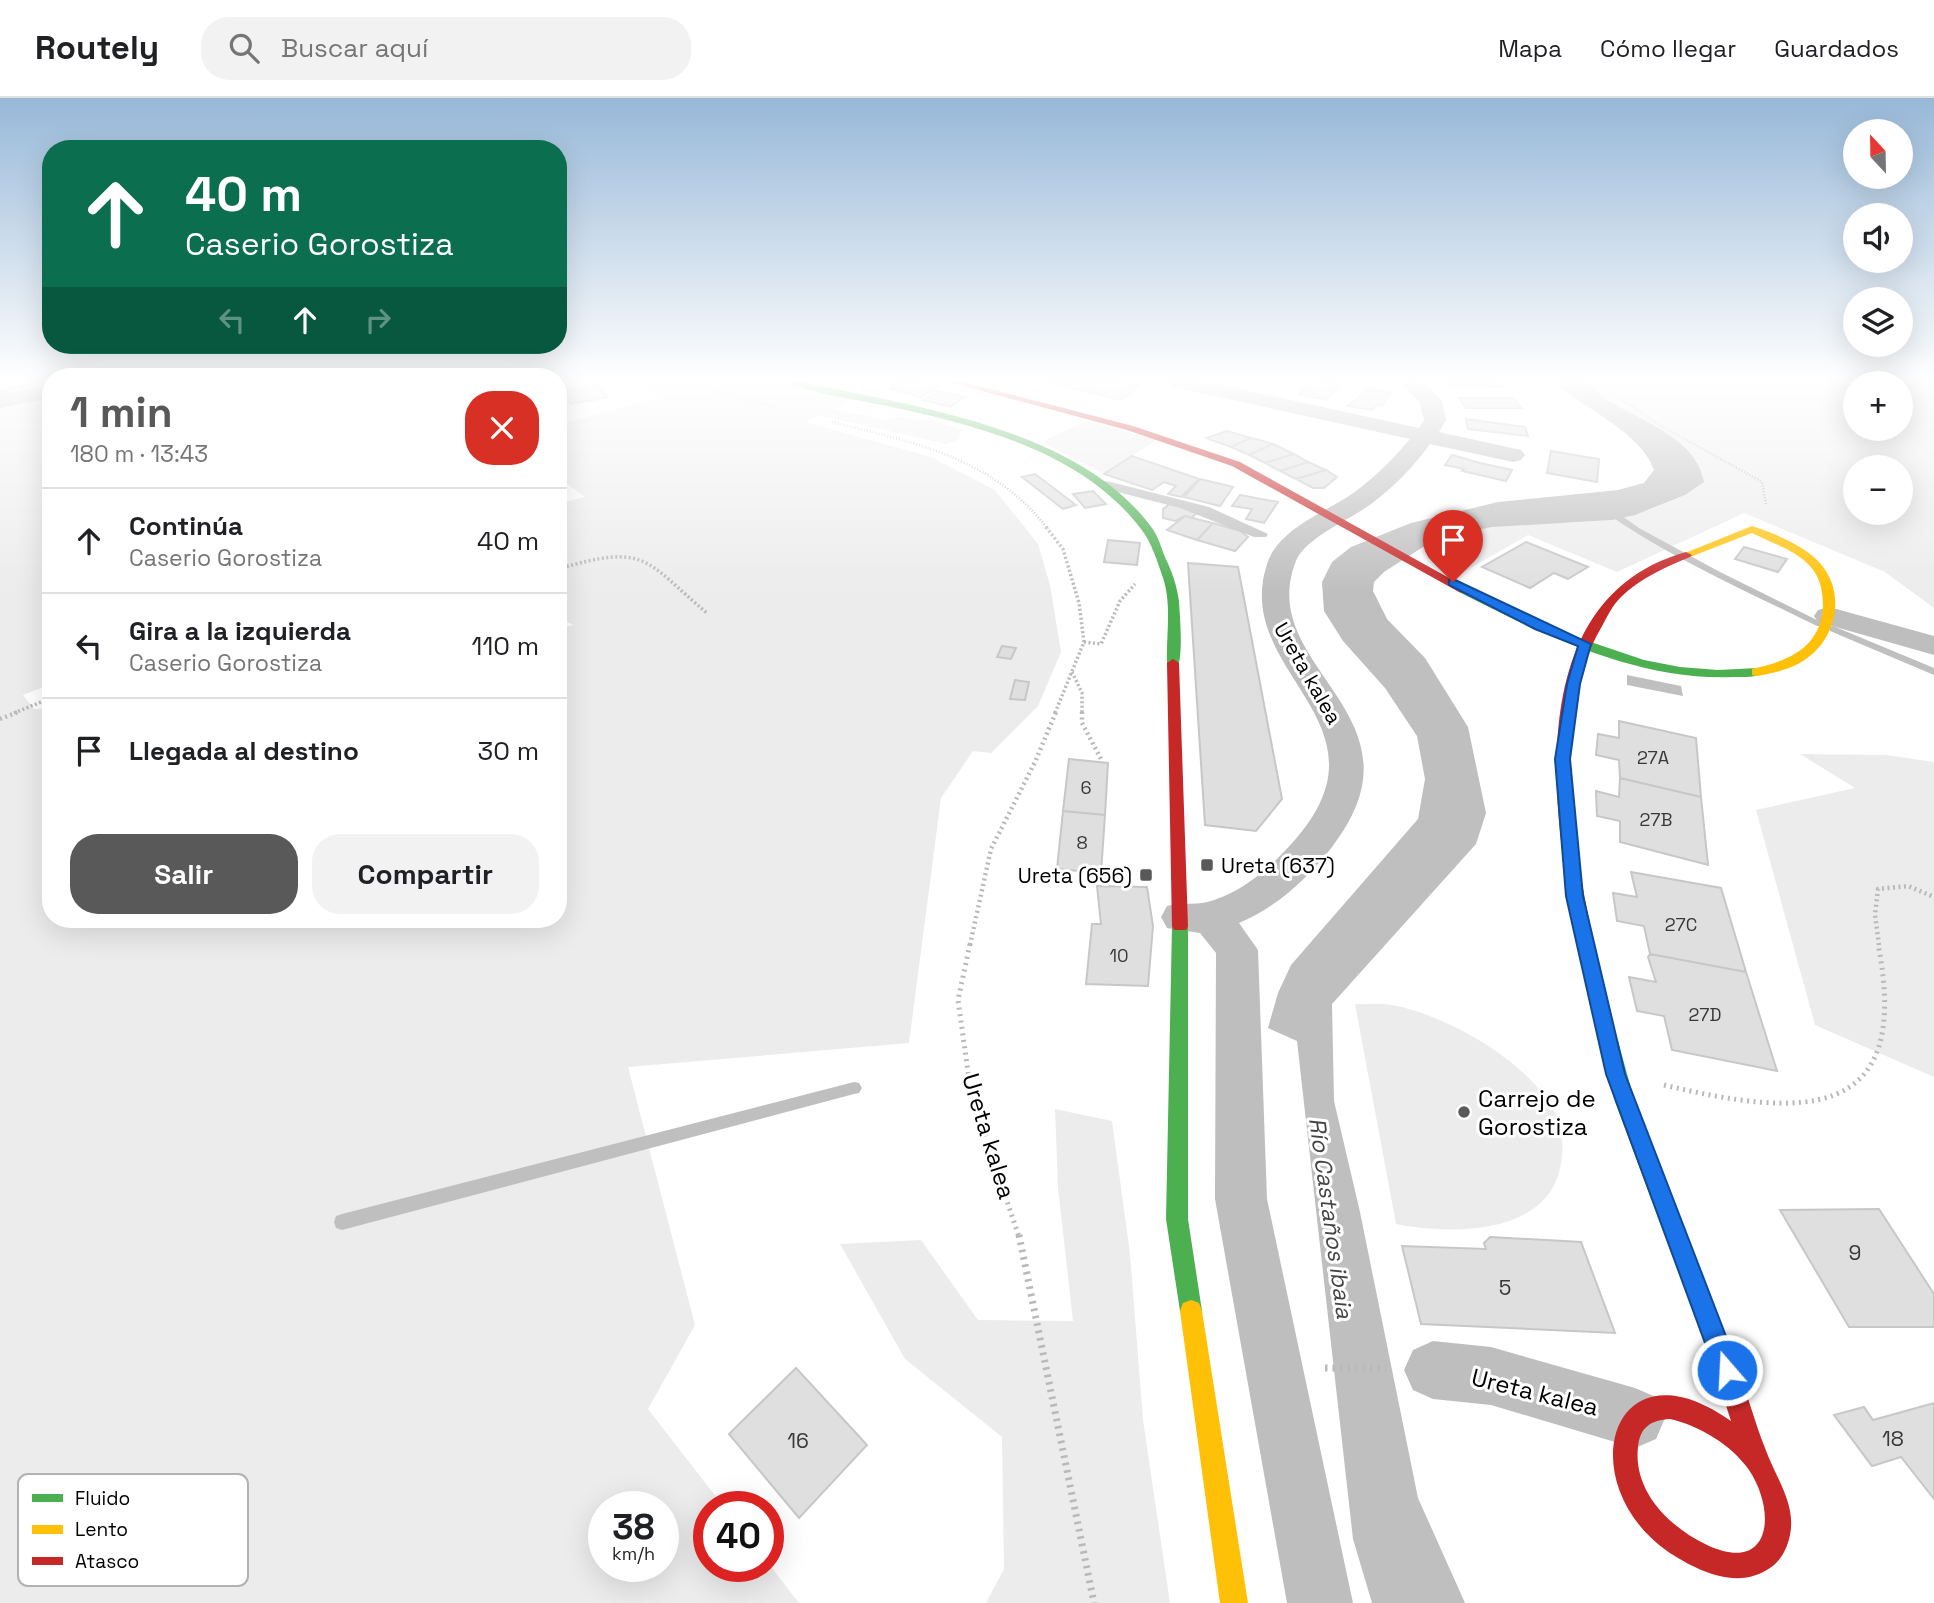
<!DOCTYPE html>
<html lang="es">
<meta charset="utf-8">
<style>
:root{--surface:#fff;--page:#f2f2f2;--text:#202124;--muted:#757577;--line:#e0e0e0;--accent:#595959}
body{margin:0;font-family:"Space Grotesk",sans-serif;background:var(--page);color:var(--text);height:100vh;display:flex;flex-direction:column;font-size:26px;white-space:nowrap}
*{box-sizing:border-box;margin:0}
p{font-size:23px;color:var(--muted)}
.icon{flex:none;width:38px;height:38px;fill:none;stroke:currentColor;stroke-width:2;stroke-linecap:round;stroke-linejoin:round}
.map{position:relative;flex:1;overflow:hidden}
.drawer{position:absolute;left:42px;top:270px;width:525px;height:560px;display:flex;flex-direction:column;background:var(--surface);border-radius:28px;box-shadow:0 7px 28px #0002}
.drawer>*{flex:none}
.banner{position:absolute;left:42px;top:42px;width:525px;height:214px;border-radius:28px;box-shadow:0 7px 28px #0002;background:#0b6e4f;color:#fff;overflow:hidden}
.needle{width:46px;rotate:338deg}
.tools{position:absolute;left:1843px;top:21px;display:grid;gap:14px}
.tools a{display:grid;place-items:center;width:70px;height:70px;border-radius:50%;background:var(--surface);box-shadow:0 7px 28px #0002;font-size:35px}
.speed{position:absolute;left:588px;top:1393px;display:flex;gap:14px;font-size:35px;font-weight:700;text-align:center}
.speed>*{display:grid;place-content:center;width:91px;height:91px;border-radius:50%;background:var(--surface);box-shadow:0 7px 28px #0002;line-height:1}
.speed small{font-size:18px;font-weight:400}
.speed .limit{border:10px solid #d22;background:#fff;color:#111}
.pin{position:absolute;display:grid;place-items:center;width:60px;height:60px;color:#fff;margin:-72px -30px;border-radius:50% 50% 50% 0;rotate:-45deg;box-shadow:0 0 7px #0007}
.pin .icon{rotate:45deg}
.me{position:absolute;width:77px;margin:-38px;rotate:341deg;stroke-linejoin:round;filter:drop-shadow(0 0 5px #0008)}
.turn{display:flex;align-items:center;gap:24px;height:147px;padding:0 28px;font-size:32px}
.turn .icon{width:91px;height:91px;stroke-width:2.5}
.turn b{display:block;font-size:49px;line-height:60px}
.lanes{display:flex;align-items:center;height:66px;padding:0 28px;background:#0003;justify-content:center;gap:35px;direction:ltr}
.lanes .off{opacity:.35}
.round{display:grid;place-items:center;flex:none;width:74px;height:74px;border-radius:28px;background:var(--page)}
.head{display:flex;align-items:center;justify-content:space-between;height:119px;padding:0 28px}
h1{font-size:42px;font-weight:600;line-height:52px;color:var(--accent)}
.button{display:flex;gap:14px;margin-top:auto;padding:14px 28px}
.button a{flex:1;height:80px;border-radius:28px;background:var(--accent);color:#fff;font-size:28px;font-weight:600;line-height:80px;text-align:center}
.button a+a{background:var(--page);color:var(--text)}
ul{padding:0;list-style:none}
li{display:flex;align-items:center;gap:21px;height:105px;padding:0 28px;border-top:2px solid var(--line)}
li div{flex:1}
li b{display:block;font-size:26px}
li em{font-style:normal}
header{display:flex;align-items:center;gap:42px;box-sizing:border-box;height:98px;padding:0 35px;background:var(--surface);border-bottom:2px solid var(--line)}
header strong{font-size:33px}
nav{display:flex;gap:38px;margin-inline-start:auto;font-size:24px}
.search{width:490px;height:63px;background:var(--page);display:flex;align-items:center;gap:18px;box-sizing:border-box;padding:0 24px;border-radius:28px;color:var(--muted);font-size:26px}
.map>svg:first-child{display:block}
.green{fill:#ececec;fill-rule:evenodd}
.water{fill:#bfbfbf}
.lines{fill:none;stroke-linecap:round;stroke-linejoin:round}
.stream{fill:#bfbfbf;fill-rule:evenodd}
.building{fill:#dfdfdf;stroke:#c7c7c7;stroke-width:2}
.path-far4{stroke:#b9b9b9;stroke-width:2.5;stroke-dasharray:1 2;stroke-linecap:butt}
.path-far3{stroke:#b9b9b9;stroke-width:3.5;stroke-dasharray:2 2.5;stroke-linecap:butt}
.path-far2{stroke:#b9b9b9;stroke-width:4.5;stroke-dasharray:2 3.5;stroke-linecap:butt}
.path-far1{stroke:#b9b9b9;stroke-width:5;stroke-dasharray:2 4.5;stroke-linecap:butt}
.path{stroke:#b9b9b9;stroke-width:7;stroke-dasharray:2.5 5;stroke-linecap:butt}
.lane{fill:#bebebe;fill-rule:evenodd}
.street{fill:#bebebe;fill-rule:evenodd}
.fast{fill:#4caf50;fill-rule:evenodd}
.slow{fill:#ffc107;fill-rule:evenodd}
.jam{fill:#c62828;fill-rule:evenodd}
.route{fill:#1a73e8;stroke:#114b97;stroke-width:2}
.poi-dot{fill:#595959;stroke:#fff;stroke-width:2.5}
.labels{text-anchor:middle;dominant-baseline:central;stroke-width:6;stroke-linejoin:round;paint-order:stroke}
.number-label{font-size:18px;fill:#383838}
.street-label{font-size:21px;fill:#000;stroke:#fff}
.poi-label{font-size:21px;fill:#000;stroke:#fff;text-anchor:start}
.near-number-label{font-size:21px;fill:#383838}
.water-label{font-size:23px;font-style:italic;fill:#444;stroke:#fff}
.near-poi-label{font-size:24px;fill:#000;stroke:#fff;text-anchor:start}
.near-street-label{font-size:24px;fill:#000;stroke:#fff}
.key{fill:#fff;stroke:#b2b2b2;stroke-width:2}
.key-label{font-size:19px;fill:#000}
</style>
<header>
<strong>Routely</strong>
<div class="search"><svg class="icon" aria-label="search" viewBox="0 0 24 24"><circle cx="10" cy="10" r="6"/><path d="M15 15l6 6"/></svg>Buscar aquí</div>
<nav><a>Mapa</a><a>Cómo llegar</a><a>Guardados</a></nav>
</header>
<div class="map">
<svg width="1934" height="1505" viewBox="0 0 1934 1505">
<rect width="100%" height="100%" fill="#fff"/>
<path class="green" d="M 0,283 L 51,283 L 51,586 L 23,597 L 34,611 L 51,611 L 51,821 L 558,821 L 558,530 L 574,527 L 558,520 L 558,406 L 585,399 L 558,379 L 558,327 L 660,299 L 636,283 L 808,283 L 860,297 L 833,311 L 885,322 L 900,319 L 935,323 L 961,331 L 959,341 L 946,346 L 819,317 L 805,324 L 931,359 L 995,392 L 1038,446 L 1050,487 L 1061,554 L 1038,608 L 991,655 L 973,653 L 941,700 L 909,945 L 628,969 L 695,1227 L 648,1311 L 724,1409 L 709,1409 L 709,1468 L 768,1468 L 768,1465 L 799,1505 L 0,1505 ZM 604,1409 L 663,1409 L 663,1468 L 604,1468 Z
M 1584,283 L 1934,283 L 1934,510 L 1885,474 L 1744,415 L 1617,474 L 1528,437 L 1467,472 L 1423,449 C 1480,415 1552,431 1614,421 C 1639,417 1662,407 1685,397 L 1608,302 ZM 1855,285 L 1900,285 L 1900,331 L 1855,331 ZM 1855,369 L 1900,369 L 1900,415 L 1855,415 Z
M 1086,323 L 1157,342 L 1104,376 L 1042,344 Z
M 1800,656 L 1886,657 L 1934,664 L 1934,979 L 1815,927 L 1756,712 L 1855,690 Z
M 1355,906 C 1367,906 1380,905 1392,907 C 1448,917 1543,970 1560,1028 C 1563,1039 1563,1055 1561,1065 C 1550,1138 1452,1137 1396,1126 Z
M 1055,1011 L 1112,1023 L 1130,1156 L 1143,1322 L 1170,1505 L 986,1505 L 1004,1471 L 1002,1339 L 905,1261 L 840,1146 L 921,1142 L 978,1222 L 1073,1223 L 1058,1090 Z"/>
<path class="water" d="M 1552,283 C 1560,283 1576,280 1584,283 C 1592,286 1601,298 1609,303 C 1642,323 1697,341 1704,384 L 1685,397 L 1635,417 L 1612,422 L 1492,429 L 1454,436 L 1423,449 L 1384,474 L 1374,484 L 1373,493 L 1387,521 L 1425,560 L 1468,629 L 1486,715 L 1476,746 L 1332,906 L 1334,1003 L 1360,1114 L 1418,1400 L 1465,1505 L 1372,1505 L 1353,1441 L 1297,943 L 1268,930 L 1278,895 L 1291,867 L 1418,721 L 1425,681 L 1417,638 L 1385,590 L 1343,543 L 1324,513 L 1322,484 L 1332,464 L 1351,449 L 1411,425 L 1498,404 L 1618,392 L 1644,385 L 1654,372 C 1641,334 1583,310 1552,283 Z
M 1627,577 L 1681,588 L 1683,598 L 1627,587 Z"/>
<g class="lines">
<path class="stream" d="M 38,283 L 49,283 L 0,296 L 0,292 Z
M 1602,408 L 1608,408 L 1639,430 L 1720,474 L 1825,526 L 1823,528 L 1817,528 C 1744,492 1668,459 1602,412 Z
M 1833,528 L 1934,570 L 1934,577 L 1830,533 L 1830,529 Z
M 854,984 L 859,985 L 862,990 L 859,995 L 854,996 L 342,1132 L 336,1130 L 334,1124 L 336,1118 L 342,1116 Z"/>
</g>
<path class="building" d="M 897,283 L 921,283 L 940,288 L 921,299 L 889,291 Z
M 1048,283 L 1114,283 L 1139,288 L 1121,302 L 1046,284 Z
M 1314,283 L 1332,283 L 1343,285 L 1326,302 L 1299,296 Z
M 1445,283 L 1497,283 L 1502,289 L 1449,288 Z
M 596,286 L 608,299 L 571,306 L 560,294 Z
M 1370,290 L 1391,295 L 1382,308 L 1377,307 L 1372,312 L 1348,308 Z
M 939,293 L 965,299 L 950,309 L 923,302 Z
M 1459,300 L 1513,300 L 1521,310 L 1466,310 Z
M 1466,321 L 1525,329 L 1528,338 L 1468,331 Z
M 1227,333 L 1251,340 L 1231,349 L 1206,340 Z
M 1251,340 L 1263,343 L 1273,346 L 1249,357 L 1231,349 Z
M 1273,346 L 1294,356 L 1265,365 L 1249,357 Z
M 1551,353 L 1599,361 L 1597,384 L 1547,375 Z
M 1294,356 L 1308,364 L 1280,373 L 1265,365 Z
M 1452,357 L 1480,365 L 1512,372 L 1506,383 L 1462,373 L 1464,371 L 1445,367 Z
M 1132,358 L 1199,381 L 1181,399 L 1168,396 L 1176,388 L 1164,384 L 1152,392 L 1104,376 Z
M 1308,364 L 1326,372 L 1296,381 L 1280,373 Z
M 1326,372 L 1337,379 L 1324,390 L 1313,390 L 1296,381 Z
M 1035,376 L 1076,407 L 1063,411 L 1022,379 Z
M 1200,381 L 1233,389 L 1220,408 L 1184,399 Z
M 1093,393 L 1106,406 L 1085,410 L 1073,396 Z
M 1240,397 L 1278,404 L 1264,425 L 1246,421 L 1252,411 L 1232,408 Z
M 1171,405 L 1198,413 L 1192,420 L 1185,418 L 1175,423 L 1163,420 L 1163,411 Z
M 1185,418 L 1192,420 L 1213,425 L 1197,442 L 1167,432 Z
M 1213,425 L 1240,433 L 1248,439 L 1235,453 L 1197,442 Z
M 1108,442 L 1140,445 L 1137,467 L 1104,464 Z
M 1526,444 L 1588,469 L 1568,481 L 1554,475 L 1530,490 L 1482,469 Z
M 1744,449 L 1787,461 L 1778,474 L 1735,461 Z
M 1188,465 L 1238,469 L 1282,701 L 1256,733 L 1205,727 Z
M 1002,548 L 1016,550 L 1011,561 L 997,559 Z
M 1015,582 L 1029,584 L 1025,602 L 1010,601 Z
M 1619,623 L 1696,640 L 1701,699 L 1620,680 L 1619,662 L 1596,657 L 1598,636 L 1619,640 Z
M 1069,661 L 1108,665 L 1105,717 L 1063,713 Z
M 1620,680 L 1701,699 L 1708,767 L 1620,744 L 1620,723 L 1597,718 L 1596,693 L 1619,699 Z
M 1063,713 L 1105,717 L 1101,775 L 1057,771 Z
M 1631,774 L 1721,790 L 1746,874 L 1650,856 L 1644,828 L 1617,823 L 1613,795 L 1637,799 Z
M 1097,788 L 1147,789 L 1153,828 L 1148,888 L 1086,886 L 1092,826 L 1101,826 Z
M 1650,856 L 1746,874 L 1777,973 L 1672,952 L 1664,918 L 1637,913 L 1629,879 L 1656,884 L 1648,859 Z
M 1879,1111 L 1934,1196 L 1934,1229 L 1849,1229 L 1780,1112 Z
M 1490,1139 L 1581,1144 L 1615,1235 L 1421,1226 L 1402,1148 L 1486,1151 L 1484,1145 Z
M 796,1270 L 867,1347 L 799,1420 L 729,1336 Z
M 1934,1305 L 1934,1401 L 1901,1359 L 1872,1368 L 1834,1317 L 1864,1309 L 1873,1322 Z"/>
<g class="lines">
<path class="path-far4" d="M 698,283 L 711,291 L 776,310
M 1596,283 L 1656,325 L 1762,384 L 1766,406
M 832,324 C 915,345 992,359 1048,431"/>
<path class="path-far3" d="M 1046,429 L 1063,451 L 1079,505 L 1084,544 L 1055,615
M 558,471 C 647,445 643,461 708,516
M 1084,544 L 1101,546 L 1120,503 L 1135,486
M 1072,574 L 1082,595 L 1082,615
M 14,615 L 51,600"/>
<path class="path-far2" d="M 1082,614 L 1082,625 L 1101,661
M 0,621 L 18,614
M 970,847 L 991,751 L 1035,664 L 1056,614
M 1879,847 L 1875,817 L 1878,791 L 1908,788 L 1934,799"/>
<path class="path-far1" d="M 970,846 L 958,902 L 971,995 L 1019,1139
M 1664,987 C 1798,1019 1914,1028 1878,846"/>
<path class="path" d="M 1019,1137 L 1094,1505
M 1325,1270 L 1386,1271"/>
<path class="lane" d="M 1107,383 L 1209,409 L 1268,436 L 1266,439 L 1254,439 L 1180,410 L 1102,390 L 1102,384 Z"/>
<path class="street" d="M 1163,283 L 1203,283 L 1419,330 L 1424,322 L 1420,305 L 1400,283 L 1423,283 L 1442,303 L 1446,322 L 1439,334 L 1521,352 L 1525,357 L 1521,362 L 1513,364 L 1430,346 C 1414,368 1394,389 1371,406 C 1351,421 1305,440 1296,463 C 1253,571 1434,616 1332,749 C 1306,782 1278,808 1239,825 L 1258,852 L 1267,1101 L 1353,1505 L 1287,1505 L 1215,1101 L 1216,855 L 1200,835 L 1167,830 L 1161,819 L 1167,808 C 1182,804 1199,808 1214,802 C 1246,791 1272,768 1294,743 C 1399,624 1231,576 1267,466 C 1279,429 1328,414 1356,393 C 1376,378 1394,360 1410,341 L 1174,289 Z
M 51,287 L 51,300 L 0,310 L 0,296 Z
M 1829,509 L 1934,538 L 1934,557 L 1818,524 L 1814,518 L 1818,512 Z
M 1433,1243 L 1491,1249 L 1635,1290 L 1656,1299 L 1665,1320 L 1656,1341 L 1635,1350 L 1491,1307 L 1433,1301 L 1413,1292 L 1404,1272 L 1413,1252 Z"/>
<path class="fast" d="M 784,283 L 799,283 C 913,309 1078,329 1152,430 C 1158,438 1161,449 1165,459 C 1172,474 1177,487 1179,504 C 1180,520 1183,554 1178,568 L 1168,568 L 1167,565 C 1166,538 1172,506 1163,480 C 1158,465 1151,443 1141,431 C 1083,354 977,327 887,308 C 864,303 800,293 784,283 Z
M 1463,487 L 1573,538 L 1644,562 L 1680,569 L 1718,572 L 1757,570 L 1764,574 C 1756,580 1743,579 1733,579 C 1636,583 1543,536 1459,494 L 1459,488 Z
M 1180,822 L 1186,824 L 1188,828 L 1188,1121 L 1202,1213 L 1199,1221 L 1191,1224 L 1183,1221 L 1180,1213 L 1166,1121 L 1172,828 L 1174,824 Z
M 1604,918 L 1610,920 L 1613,925 L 1634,1001 L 1736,1264 L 1732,1272 L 1724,1276 L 1716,1272 L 1712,1264 L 1614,1001 L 1595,925 L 1598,920 Z"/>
<path class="slow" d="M 1752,428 C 1774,435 1803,447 1819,464 C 1847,494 1837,542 1803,563 C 1789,572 1773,575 1757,578 L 1752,577 L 1752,571 C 1788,563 1821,550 1823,508 C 1823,493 1820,478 1809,467 C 1794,451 1771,445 1752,435 L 1690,459 L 1680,457 Z
M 1191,1202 L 1199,1205 L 1202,1213 L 1248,1505 L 1220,1505 L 1180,1213 L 1183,1205 Z"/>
<path class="jam" d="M 945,283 L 959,283 L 1133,328 L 1240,364 L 1469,491 L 1463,495 L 1459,494 L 1232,368 L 1127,332 Z
M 1686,454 L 1692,457 L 1690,459 C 1666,469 1640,480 1621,499 C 1612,508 1607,519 1601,530 C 1539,637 1586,812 1613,925 L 1610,930 L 1604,932 L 1598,930 L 1595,925 C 1564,785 1494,508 1686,454 Z
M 1173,561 L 1179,565 L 1188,828 L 1186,832 L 1174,832 L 1172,828 L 1167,565 Z
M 1724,1252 L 1732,1256 L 1736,1264 C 1746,1292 1754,1322 1765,1350 C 1777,1384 1802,1412 1786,1450 C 1780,1464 1770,1472 1756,1477 C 1727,1488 1691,1469 1667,1453 C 1570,1384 1611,1238 1731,1323 L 1712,1264 L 1716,1256 ZM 1670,1321 C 1698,1327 1732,1347 1749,1372 C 1777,1414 1771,1477 1707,1447 C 1669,1429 1633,1393 1638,1349 C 1640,1329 1651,1322 1670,1321 Z"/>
</g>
<linearGradient id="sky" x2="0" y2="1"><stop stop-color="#97b8d8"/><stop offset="0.57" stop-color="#fff"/><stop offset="1" stop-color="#fff" stop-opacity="0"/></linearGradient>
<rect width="1934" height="494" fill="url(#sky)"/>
<path class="route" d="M 1453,481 L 1591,546 L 1580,586 L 1570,661 L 1583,798 L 1625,976 L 1739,1272 L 1736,1281 L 1727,1284 L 1719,1281 L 1715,1272 L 1606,976 L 1566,798 L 1555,661 L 1567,586 L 1578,548 L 1535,531 L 1449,487 L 1449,482 Z"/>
<g class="poi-dot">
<rect x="1200" y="760" width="14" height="14" rx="3.5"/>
<rect x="1139" y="770" width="14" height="14" rx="3.5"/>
<circle cx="1464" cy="1014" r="7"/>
</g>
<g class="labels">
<g class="number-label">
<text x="1653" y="659">27A</text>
<text x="1086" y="689">6</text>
<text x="1656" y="721">27B</text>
<text x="1082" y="744">8</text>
<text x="1681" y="826">27C</text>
<text x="1119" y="857">10</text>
<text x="1705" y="916">27D</text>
</g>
<g class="street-label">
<text transform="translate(1308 575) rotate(60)">Ureta kalea</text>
</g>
<g class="poi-label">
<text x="1221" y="767">Ureta (637)</text>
<text x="1132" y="777" text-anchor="end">Ureta (656)</text>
</g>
<g class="near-number-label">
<text x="1855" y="1154">9</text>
<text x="1505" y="1189">5</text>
<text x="1893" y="1340">18</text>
<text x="798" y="1342">16</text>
</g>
<g class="water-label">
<text transform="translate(1331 1120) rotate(82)">Río Castaños ibaia</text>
</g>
<g class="near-poi-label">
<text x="1478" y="1000">Carrejo de<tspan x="1478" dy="28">Gorostiza</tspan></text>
</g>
<g class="near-street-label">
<text transform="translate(989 1038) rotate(73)">Ureta kalea</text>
<text transform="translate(1535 1294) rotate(14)">Ureta kalea</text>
</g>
</g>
<rect x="18" y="1376" width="230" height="112" rx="10" class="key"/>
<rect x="32" y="1396" width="31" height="8" fill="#4caf50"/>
<rect x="32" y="1427" width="31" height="9" fill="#ffc107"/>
<rect x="32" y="1459" width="31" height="8" fill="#c62828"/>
<g class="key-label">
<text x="75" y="1407">Fluido</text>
<text x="75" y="1438">Lento</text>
<text x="75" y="1470">Atasco</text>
</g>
</svg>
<div class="tools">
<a><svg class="needle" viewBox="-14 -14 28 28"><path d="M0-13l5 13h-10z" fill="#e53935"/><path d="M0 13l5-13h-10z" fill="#757577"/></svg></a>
<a><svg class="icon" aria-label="sound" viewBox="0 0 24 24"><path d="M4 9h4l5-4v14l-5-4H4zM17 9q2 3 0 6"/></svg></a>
<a><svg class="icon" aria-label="layers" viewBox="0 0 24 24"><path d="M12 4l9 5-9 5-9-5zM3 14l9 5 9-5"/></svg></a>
<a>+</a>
<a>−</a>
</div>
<div class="speed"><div>38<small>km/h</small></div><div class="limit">40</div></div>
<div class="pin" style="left:1453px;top:484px;background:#d93025"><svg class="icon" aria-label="arrive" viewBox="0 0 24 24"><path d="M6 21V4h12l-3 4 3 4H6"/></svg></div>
<svg class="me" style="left:1727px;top:1272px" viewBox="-20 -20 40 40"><circle r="17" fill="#1a73e8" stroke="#fff" stroke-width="3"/><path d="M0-11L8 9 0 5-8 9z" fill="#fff"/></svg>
<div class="banner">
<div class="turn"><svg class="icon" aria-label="ahead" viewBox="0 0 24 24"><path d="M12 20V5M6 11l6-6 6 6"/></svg><div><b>40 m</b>Caserio Gorostiza</div></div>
<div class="lanes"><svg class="icon off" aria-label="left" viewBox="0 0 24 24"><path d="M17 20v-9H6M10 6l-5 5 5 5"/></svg><svg class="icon" aria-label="ahead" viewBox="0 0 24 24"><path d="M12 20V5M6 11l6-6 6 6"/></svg><svg class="icon off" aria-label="right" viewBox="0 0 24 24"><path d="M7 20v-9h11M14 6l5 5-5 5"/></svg></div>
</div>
<section class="drawer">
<div class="head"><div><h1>1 min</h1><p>180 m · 13:43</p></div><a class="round" style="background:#d93025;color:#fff"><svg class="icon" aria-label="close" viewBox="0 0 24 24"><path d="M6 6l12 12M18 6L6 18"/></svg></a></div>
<ul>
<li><svg class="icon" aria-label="ahead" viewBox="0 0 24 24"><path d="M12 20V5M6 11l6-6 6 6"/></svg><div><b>Continúa</b><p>Caserio Gorostiza</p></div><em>40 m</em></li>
<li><svg class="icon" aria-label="left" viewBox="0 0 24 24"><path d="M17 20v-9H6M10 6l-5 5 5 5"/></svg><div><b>Gira a la izquierda</b><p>Caserio Gorostiza</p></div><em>110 m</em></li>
<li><svg class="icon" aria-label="arrive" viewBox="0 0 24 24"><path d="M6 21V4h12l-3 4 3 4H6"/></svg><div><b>Llegada al destino</b></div><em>30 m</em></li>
</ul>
<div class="button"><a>Salir</a><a>Compartir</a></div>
</section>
</div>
